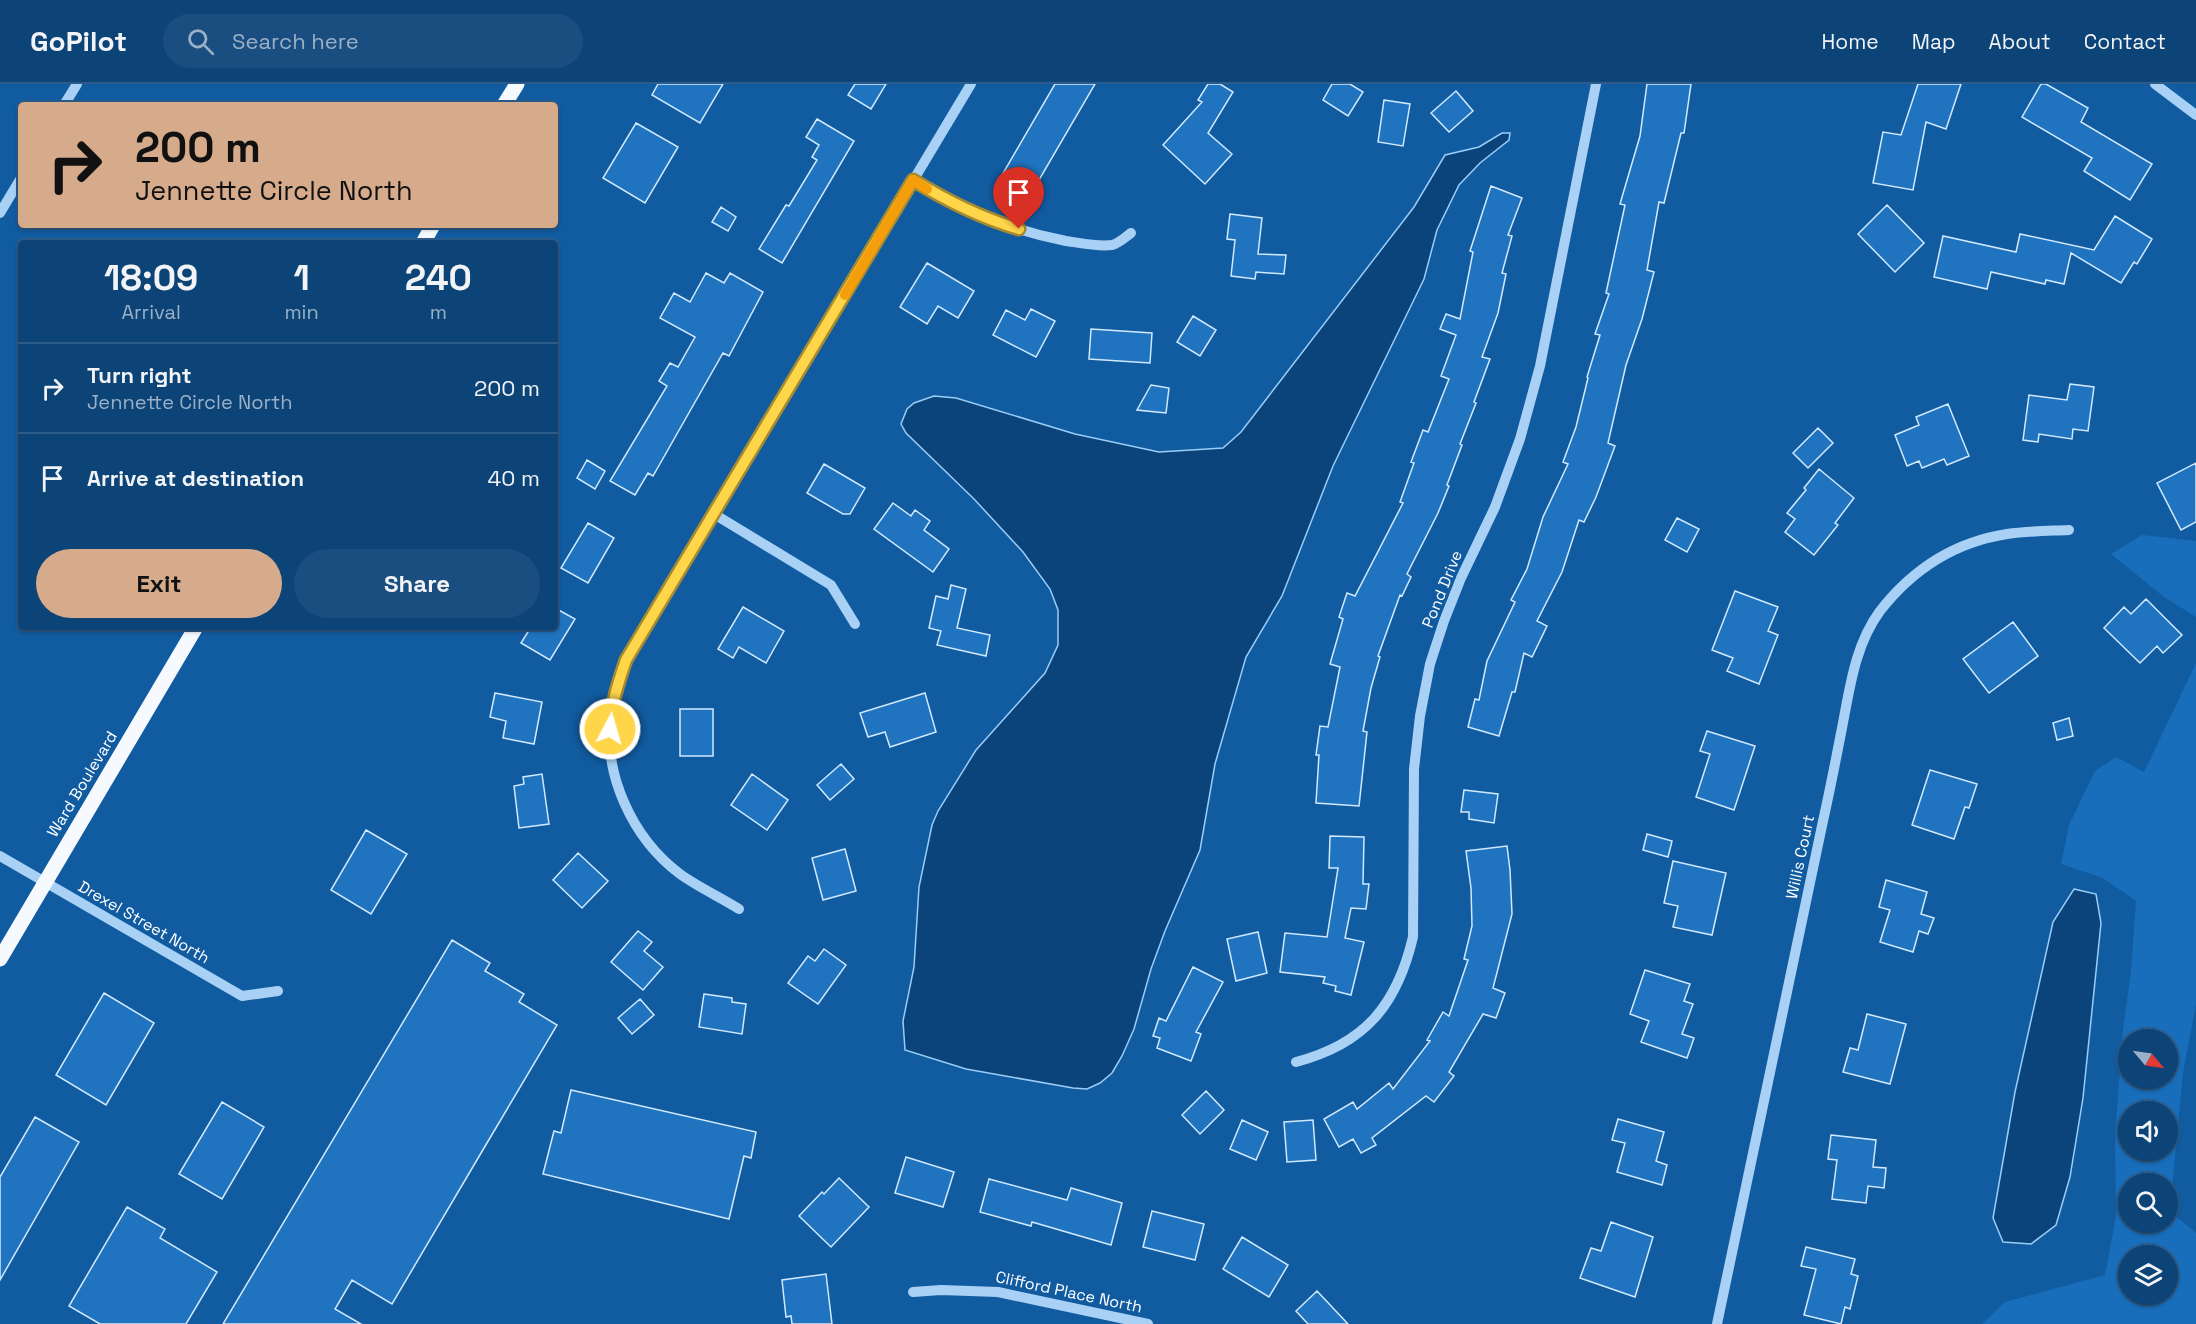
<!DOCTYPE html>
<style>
:root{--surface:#0d4478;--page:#1b4e80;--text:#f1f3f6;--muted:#9ab0c6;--line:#2d5c8a;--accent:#d6ab8b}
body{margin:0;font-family:"Space Grotesk",sans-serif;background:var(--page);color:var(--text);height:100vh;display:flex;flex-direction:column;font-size:22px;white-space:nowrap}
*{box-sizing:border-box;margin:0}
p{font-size:20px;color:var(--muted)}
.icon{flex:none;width:33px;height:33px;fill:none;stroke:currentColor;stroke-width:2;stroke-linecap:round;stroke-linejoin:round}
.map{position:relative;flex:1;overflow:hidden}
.details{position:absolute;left:18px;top:156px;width:540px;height:390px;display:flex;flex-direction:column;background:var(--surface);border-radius:6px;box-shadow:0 2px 4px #0004,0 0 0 2px var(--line)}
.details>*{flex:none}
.top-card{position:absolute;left:18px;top:18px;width:540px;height:126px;border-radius:6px;box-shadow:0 2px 4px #0004,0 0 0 2px var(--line);background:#d6ab8b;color:#111;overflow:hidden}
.needle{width:39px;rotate:119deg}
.tools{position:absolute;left:2118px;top:945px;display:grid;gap:12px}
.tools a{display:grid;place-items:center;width:60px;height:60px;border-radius:50%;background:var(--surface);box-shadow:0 2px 4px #0004,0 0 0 2px var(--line);font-size:30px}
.pin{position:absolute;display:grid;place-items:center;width:51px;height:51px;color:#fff;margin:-62px -26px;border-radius:50% 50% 50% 0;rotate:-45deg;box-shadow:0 0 6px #0007}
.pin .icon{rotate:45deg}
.me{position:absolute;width:66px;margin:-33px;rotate:6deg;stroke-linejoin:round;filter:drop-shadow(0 0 4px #0008)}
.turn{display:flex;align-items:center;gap:21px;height:126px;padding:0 18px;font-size:27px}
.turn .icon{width:78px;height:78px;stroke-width:2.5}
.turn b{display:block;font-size:42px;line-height:51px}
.eta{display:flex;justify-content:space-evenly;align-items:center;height:102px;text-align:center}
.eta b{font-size:36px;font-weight:700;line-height:42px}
.action{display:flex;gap:12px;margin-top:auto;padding:12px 18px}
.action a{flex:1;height:69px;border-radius:36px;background:var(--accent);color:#111;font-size:24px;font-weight:700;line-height:69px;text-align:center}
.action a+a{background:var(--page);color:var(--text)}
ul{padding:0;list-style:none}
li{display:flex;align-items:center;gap:18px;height:90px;padding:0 18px;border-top:2px solid var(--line)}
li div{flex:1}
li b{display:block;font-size:22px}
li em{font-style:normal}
header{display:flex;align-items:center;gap:36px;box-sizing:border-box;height:84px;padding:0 30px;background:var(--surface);border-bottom:2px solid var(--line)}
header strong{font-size:28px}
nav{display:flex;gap:33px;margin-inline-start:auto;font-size:21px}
.search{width:420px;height:54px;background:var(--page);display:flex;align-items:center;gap:15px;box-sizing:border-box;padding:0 21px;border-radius:33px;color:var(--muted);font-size:22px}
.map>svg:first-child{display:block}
.green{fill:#186eba;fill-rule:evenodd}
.water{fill:#0a447b;stroke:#9acdf8;stroke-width:1.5}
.building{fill:#1f73bf;stroke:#d1e9fe;stroke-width:1.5}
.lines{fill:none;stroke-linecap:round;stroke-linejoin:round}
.minor{stroke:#a8d1f5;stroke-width:10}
.major{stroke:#f6faff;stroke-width:15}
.route-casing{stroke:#a68a30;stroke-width:15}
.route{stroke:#ffd54a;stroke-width:10}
.slow{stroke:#f59e0b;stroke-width:10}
.labels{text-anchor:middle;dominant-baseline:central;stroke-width:6;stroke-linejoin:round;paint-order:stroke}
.street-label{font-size:16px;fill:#fff;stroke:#115ba0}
</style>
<header>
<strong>GoPilot</strong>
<div class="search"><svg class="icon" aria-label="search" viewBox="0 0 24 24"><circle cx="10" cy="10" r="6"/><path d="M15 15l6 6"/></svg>Search here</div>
<nav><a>Home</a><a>Map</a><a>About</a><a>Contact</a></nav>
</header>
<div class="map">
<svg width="2196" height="1240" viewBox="0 0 2196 1240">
<rect width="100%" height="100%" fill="#115ba0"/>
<path class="green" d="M 2142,451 L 2196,457 L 2196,533 L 2164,513 L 2111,470 Z
M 2196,571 L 2196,920 L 2183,989 L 2170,1127 L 2196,1149 L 2196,1240 L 1982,1240 L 2005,1218 L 2105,1191 L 2116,1132 L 2115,1051 L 2123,946 L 2131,887 L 2136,817 L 2103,794 L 2061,780 L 2069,741 L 2095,687 L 2116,673 L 2144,688 L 2196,579 ZM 2128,956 L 2168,956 L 2168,994 L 2128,994 ZM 2128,1028 L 2168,1028 L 2168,1066 L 2128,1066 ZM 2128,1100 L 2168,1100 L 2168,1138 L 2128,1138 ZM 2128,1172 L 2168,1172 L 2168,1210 L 2128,1210 Z"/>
<path class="water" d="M 1502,49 L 1510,49 L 1509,56 L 1480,79 L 1459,101 L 1437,146 L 1424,195 L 1333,382 L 1282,512 L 1246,573 L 1215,680 L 1200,766 L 1165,847 L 1151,885 L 1134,945 L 1122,972 L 1112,989 L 1100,999 L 1087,1005 L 1073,1004 L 966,985 L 905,966 L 903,937 L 914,883 L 919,803 L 932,741 L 938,727 L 976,666 L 1045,589 L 1058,561 L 1058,526 L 1050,505 L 1023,468 L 974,415 L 906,349 L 901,340 L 907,325 L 914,319 L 934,312 L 956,314 L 1075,350 L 1159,368 L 1223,364 L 1241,348 L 1414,123 L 1445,71 L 1479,63 Z
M 2074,805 L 2096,810 L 2101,839 L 2083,1014 L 2070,1093 L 2056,1141 L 2031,1160 L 2003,1158 L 1993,1134 L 2015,1008 L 2053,838 Z"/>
<path class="building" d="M 658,0 L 723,0 L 700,39 L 652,11 Z
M 855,0 L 886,0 L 871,25 L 848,11 Z
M 1055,0 L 1095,0 L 1032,108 L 1002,91 Z
M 1208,0 L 1220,0 L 1233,8 L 1208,49 L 1232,70 L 1205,100 L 1163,61 L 1202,18 L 1198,16 Z
M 1332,0 L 1350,0 L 1363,8 L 1348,32 L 1323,16 Z
M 1647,0 L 1691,0 L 1684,49 L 1681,49 L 1664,119 L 1659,118 L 1647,186 L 1654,188 L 1642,235 L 1626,281 L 1608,359 L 1615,362 L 1596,413 L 1584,438 L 1579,436 L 1562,488 L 1537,537 L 1547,542 L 1532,573 L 1524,569 L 1515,608 L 1512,608 L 1499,652 L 1468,643 L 1475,615 L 1479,616 L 1487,577 L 1515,518 L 1511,516 L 1527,485 L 1543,433 L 1568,380 L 1563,378 L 1576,343 L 1588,294 L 1587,293 L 1600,251 L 1595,250 L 1609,210 L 1606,209 L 1625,121 L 1620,120 L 1640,52 Z
M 1918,0 L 1961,0 L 1946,45 L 1926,38 L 1913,106 L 1873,99 L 1883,48 L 1901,51 Z
M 2041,0 L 2046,0 L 2088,24 L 2081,38 L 2152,80 L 2130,116 L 2084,87 L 2092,74 L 2022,33 Z
M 1456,7 L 1473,27 L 1449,48 L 1431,29 Z
M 1384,16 L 1410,20 L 1403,62 L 1378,58 Z
M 817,35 L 854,57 L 782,179 L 759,165 L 786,121 L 789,122 L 817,76 L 812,73 L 819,61 L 806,53 Z
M 636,39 L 678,63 L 645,119 L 603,94 Z
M 1491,102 L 1522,114 L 1508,151 L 1512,152 L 1502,189 L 1506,190 L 1498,229 L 1482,273 L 1490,275 L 1474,318 L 1476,319 L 1460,360 L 1462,361 L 1447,401 L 1449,402 L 1438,429 L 1407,490 L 1411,493 L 1402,512 L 1400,511 L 1378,572 L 1380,573 L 1371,604 L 1363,647 L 1367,648 L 1359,722 L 1316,719 L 1319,671 L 1316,671 L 1320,642 L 1328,643 L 1340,583 L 1330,580 L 1343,535 L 1339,533 L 1347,509 L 1355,512 L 1403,419 L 1400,418 L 1414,379 L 1411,378 L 1423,346 L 1428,348 L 1449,295 L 1441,292 L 1456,251 L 1440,245 L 1446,230 L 1460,235 L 1473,168 L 1470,167 Z
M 1887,121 L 1924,159 L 1895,188 L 1858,150 Z
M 721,123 L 736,133 L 728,147 L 712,138 Z
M 1230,130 L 1262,134 L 1258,170 L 1286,171 L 1284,190 L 1256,188 L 1255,195 L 1231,192 L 1235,156 L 1227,155 Z
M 2115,132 L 2152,155 L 2137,180 L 2134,178 L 2121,199 L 2071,169 L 2064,200 L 2046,196 L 2045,200 L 1991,188 L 1987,205 L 1934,193 L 1943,152 L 2016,168 L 2020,150 L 2094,166 Z
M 927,179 L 974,207 L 958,234 L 938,222 L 927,240 L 900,223 Z
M 706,189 L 724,199 L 730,189 L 763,208 L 729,272 L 723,269 L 653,392 L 648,389 L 635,411 L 610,397 L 667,302 L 659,297 L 670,279 L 678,283 L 695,253 L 660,234 L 674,209 L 690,218 Z
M 1031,225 L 1055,237 L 1036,273 L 993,251 L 1006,226 L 1025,236 Z
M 1193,232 L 1216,246 L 1200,272 L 1177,258 Z
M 1091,245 L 1152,249 L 1150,279 L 1089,275 Z
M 2070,300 L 2094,303 L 2088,347 L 2073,345 L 2072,355 L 2039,350 L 2038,358 L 2023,356 L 2029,311 L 2067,316 Z
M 1151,301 L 1169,304 L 1166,329 L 1137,326 Z
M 1948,320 L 1969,372 L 1947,381 L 1944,375 L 1922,384 L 1919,377 L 1907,382 L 1895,351 L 1919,341 L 1916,333 Z
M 1818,344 L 1833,359 L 1808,384 L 1793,369 Z
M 587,376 L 605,387 L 595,405 L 577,394 Z
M 2196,379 L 2196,438 L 2181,446 L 2157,399 Z
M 824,380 L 865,404 L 850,430 L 843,430 L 807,409 Z
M 1819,385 L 1854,414 L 1835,439 L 1838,441 L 1814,471 L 1785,448 L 1795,435 L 1787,429 L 1806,406 L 1804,404 Z
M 893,419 L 911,432 L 915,426 L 930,437 L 924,446 L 949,465 L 933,488 L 874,445 Z
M 1677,434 L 1699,445 L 1687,468 L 1665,456 Z
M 588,439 L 614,454 L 588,499 L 561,484 Z
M 951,501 L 966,505 L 957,544 L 990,551 L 986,572 L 937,561 L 941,547 L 929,544 L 936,512 L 948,515 Z
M 1735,507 L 1778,523 L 1768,547 L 1778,551 L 1759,600 L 1727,587 L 1733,574 L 1712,566 Z
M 2146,515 L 2182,551 L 2163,569 L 2157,562 L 2140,579 L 2104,544 L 2124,523 L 2131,530 Z
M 743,523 L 784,547 L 766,579 L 739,563 L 733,574 L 718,565 Z
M 555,524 L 575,535 L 550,576 L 521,559 L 531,543 L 555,543 Z
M 2013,538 L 2038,572 L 1989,609 L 1963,575 Z
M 495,609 L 542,618 L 534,660 L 503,654 L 506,637 L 490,633 Z
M 925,609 L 936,648 L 890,663 L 885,648 L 868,653 L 860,629 Z
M 680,625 L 713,625 L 713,672 L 680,672 Z
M 2069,634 L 2073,652 L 2057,656 L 2053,639 Z
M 1707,647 L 1755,662 L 1734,726 L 1696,713 L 1710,670 L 1700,667 Z
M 841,680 L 854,695 L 830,716 L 817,701 Z
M 1930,686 L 1977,700 L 1969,724 L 1965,723 L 1954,755 L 1912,741 Z
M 542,690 L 549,740 L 519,744 L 514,702 L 524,700 L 523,693 Z
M 752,690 L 788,716 L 767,746 L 731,721 Z
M 1464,706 L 1498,710 L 1494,739 L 1469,735 L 1469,728 L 1461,728 Z
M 366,746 L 407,770 L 371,830 L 331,806 Z
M 1647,750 L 1672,757 L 1668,773 L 1643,766 Z
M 1330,752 L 1364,753 L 1363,800 L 1369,800 L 1366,825 L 1351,824 L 1345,854 L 1364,858 L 1351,911 L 1335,907 L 1336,902 L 1323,899 L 1325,893 L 1280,888 L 1285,849 L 1327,853 L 1338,784 L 1329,784 Z
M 1507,762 L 1510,786 L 1512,830 L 1493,904 L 1505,909 L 1496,934 L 1483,930 L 1449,988 L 1454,992 L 1434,1018 L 1426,1012 L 1372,1054 L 1376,1061 L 1361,1069 L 1353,1055 L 1339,1063 L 1324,1035 L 1353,1018 L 1357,1025 L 1389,999 L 1393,1005 L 1430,957 L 1427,956 L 1443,928 L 1449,932 L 1468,876 L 1464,875 L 1472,842 L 1471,804 L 1466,767 Z
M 845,765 L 856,807 L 823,816 L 812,774 Z
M 578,769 L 608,797 L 582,824 L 553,796 Z
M 1673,777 L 1726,789 L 1712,851 L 1673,843 L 1678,822 L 1664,819 Z
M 1886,796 L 1927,808 L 1921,830 L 1934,834 L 1928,850 L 1919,847 L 1913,868 L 1880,858 L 1890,826 L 1879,823 Z
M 638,847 L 652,858 L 644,867 L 663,883 L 643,906 L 611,878 Z
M 1258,848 L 1267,889 L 1236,897 L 1227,855 Z
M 452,856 L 490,879 L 485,887 L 524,910 L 519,918 L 557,941 L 484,1064 L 392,1220 L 352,1196 L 335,1225 L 361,1240 L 223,1240 Z
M 824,865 L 846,881 L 818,920 L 788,899 L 808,872 L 815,877 Z
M 1193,883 L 1223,898 L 1196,948 L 1201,950 L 1191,977 L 1157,964 L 1160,954 L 1153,952 L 1159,934 L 1166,937 Z
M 1645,886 L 1690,900 L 1684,917 L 1693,920 L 1682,950 L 1694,954 L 1687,974 L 1641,958 L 1649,937 L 1630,930 Z
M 104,909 L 154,939 L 106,1021 L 56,991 Z
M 704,910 L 732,914 L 732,918 L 746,920 L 742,950 L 699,943 Z
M 640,915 L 654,931 L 632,950 L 618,934 Z
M 1867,930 L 1906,940 L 1890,1000 L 1843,988 L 1850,964 L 1858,966 Z
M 571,1006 L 756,1048 L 751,1074 L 744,1072 L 729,1135 L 543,1090 L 554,1047 L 561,1049 Z
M 1206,1007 L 1224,1026 L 1200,1050 L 1182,1031 Z
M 222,1018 L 264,1043 L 222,1115 L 179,1090 Z
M 35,1033 L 79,1058 L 0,1196 L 0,1093 Z
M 1618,1035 L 1664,1048 L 1656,1077 L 1667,1081 L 1662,1101 L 1617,1088 L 1625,1059 L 1612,1056 Z
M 1242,1036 L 1268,1048 L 1256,1076 L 1230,1065 Z
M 1313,1036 L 1316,1076 L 1287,1078 L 1284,1038 Z
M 1831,1051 L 1876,1056 L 1873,1083 L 1886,1084 L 1884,1104 L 1868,1102 L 1866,1119 L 1832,1115 L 1837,1076 L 1828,1075 Z
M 906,1073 L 954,1088 L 943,1123 L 895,1109 Z
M 839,1094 L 869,1123 L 831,1163 L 799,1132 L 822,1108 L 824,1110 Z
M 989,1095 L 1067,1116 L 1071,1104 L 1122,1119 L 1111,1161 L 1032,1138 L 1031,1142 L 980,1128 Z
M 127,1123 L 165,1145 L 160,1154 L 217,1188 L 186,1240 L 100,1240 L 69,1222 Z
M 1152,1127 L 1204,1140 L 1195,1176 L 1143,1163 Z
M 1611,1138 L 1653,1153 L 1635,1213 L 1580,1194 L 1591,1164 L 1601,1167 Z
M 1242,1153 L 1288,1181 L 1269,1213 L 1223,1185 Z
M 1806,1163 L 1855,1175 L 1851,1190 L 1858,1192 L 1850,1225 L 1845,1223 L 1841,1240 L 1804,1231 L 1816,1185 L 1801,1182 Z
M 826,1190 L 832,1240 L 792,1240 L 791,1232 L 786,1233 L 782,1196 Z
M 1317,1207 L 1348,1240 L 1308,1240 L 1296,1227 Z"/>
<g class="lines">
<path class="minor" d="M 2155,0 L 2196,31
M 64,21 L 77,0
M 913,96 C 963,126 1009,146 1066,157 C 1081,159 1097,163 1112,161 C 1118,160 1126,153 1131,149
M 0,129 L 21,94
M 714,430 L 831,501 L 855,540
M 0,772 L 242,912 L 278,907
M 739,825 C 720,813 698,803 680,790 C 632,754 602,689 611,629 C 614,610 620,593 626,576 L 971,0
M 1296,978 C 1365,960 1397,921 1413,853 L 1414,685 L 1420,632 L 1430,580 L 1444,537 L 1461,494 L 1495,423 L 1520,355 L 1540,282 L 1596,0
M 913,1208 L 941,1206 L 998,1208 L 1148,1240
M 1717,1240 C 1752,1072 1788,905 1823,737 C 1830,706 1836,675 1842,644 C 1850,603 1855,561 1880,527 C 1912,486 1955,458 2007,450 C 2027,447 2048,447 2069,446"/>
<path class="major" d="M 504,21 L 517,0
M 423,159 L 433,141
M 0,875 L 196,543"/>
</g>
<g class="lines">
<defs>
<path id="route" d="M 610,645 C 611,621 618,599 626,576 L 913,96 C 947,117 981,134 1019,145"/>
</defs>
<use href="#route" class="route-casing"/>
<use href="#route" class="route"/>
<path class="slow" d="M 845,211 L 913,96 L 927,105"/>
</g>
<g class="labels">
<g class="street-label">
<text transform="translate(1442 505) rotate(-68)">Pond Drive</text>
<text transform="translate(82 700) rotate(-59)">Ward Boulevard</text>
<text transform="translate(1800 773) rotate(-78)">Willis Court</text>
<text transform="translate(144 838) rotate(30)">Drexel Street North</text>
<text transform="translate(1069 1208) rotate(12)">Clifford Place North</text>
</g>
</g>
</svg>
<div class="tools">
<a><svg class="needle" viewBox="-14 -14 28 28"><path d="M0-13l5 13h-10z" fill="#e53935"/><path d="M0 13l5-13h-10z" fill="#9ab0c6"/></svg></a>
<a><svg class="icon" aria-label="sound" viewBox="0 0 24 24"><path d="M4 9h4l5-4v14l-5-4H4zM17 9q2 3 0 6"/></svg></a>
<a><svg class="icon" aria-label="search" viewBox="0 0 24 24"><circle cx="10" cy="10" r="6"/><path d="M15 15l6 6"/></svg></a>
<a><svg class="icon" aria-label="layers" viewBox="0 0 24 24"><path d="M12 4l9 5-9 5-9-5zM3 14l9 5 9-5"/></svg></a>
</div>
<div class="pin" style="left:1019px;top:145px;background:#d93025"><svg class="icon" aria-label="arrive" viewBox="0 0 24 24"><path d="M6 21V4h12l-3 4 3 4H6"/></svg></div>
<svg class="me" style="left:610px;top:645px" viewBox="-20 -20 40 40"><circle r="17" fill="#ffd54a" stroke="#fff" stroke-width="3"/><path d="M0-11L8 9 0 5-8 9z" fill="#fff"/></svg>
<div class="top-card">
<div class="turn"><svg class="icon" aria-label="right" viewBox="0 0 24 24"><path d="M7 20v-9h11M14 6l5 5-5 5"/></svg><div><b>200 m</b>Jennette Circle North</div></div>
</div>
<section class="details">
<div class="eta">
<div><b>18:09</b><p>Arrival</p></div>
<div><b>1</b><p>min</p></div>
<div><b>240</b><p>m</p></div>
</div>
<ul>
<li><svg class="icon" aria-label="right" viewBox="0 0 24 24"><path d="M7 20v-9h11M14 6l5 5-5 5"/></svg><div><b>Turn right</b><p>Jennette Circle North</p></div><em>200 m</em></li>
<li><svg class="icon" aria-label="arrive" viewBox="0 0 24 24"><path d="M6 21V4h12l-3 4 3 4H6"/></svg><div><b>Arrive at destination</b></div><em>40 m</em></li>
</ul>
<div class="action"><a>Exit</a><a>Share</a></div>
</section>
</div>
